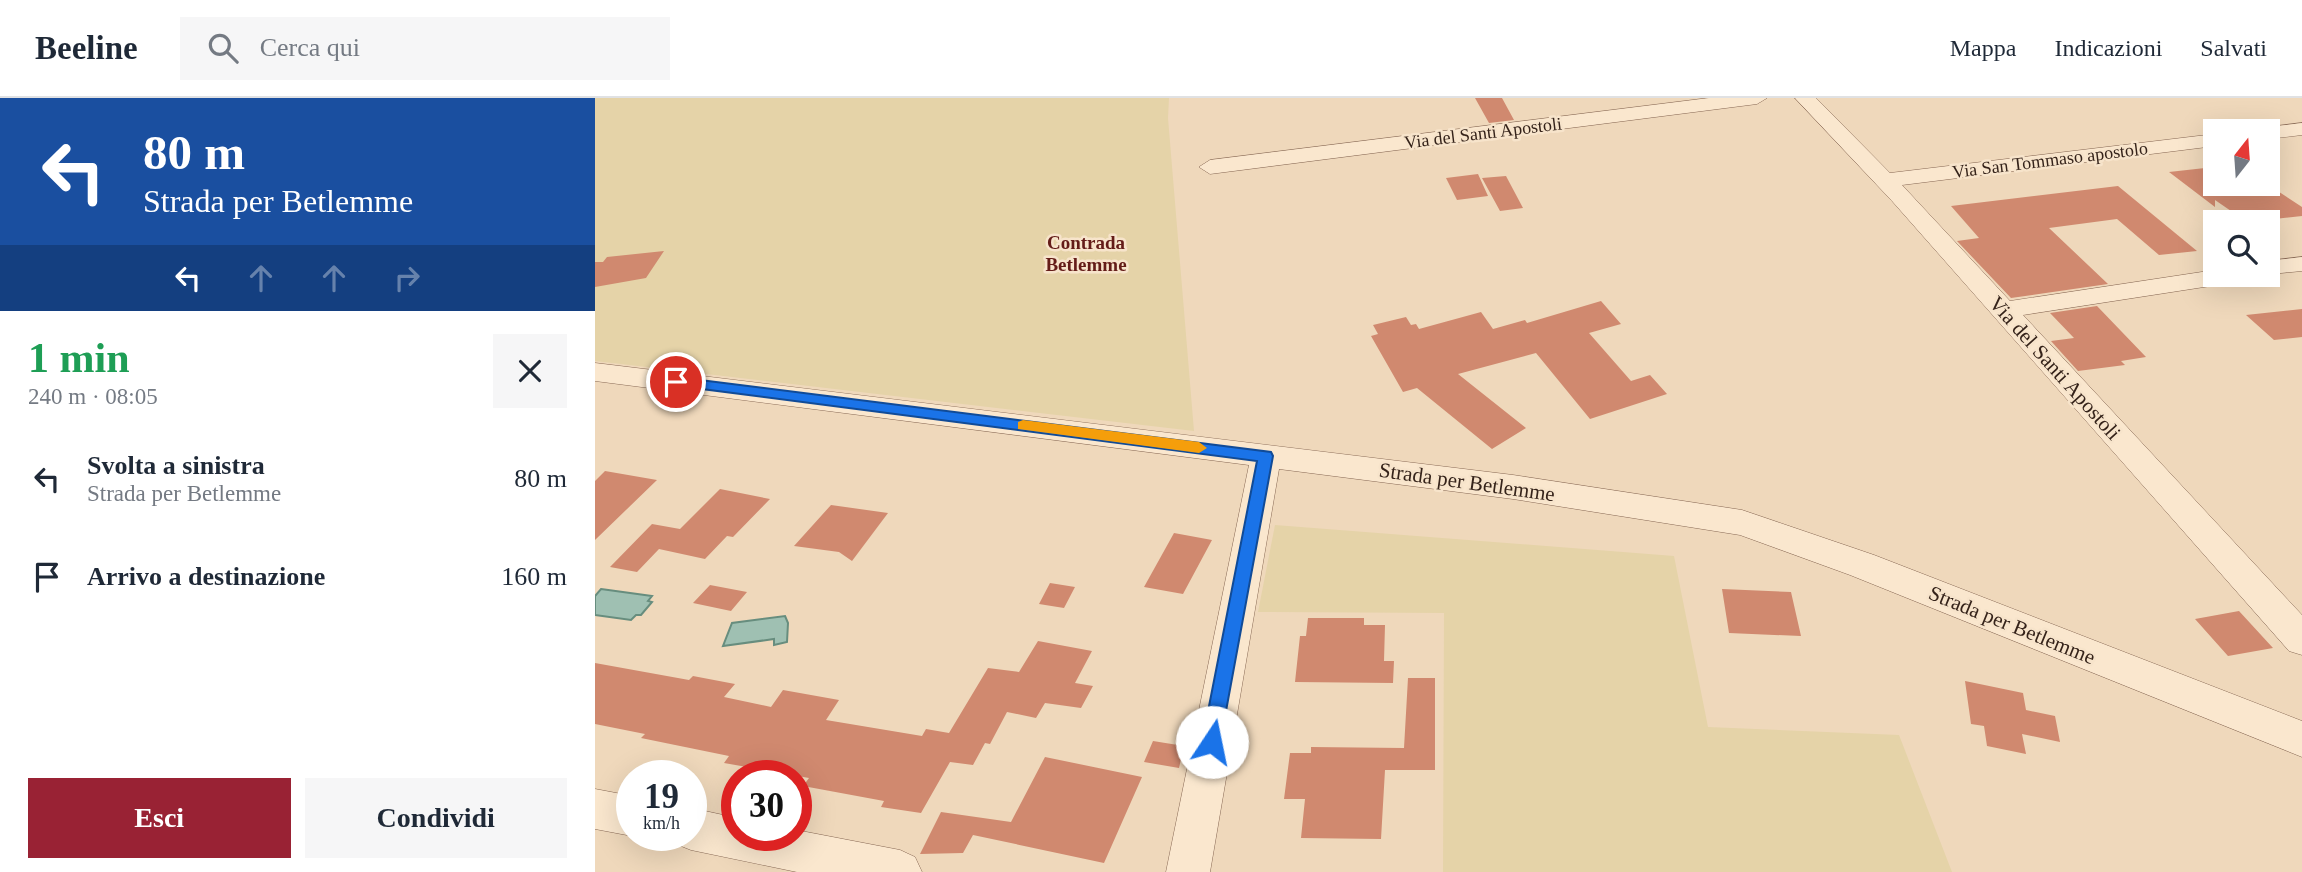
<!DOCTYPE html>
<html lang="it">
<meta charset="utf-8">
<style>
:root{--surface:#fff;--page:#f6f6f7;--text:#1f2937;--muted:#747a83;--line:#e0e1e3;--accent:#992234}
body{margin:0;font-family:Georgia,serif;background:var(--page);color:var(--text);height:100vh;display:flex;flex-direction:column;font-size:26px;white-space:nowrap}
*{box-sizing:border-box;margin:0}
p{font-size:23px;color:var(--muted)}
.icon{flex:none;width:38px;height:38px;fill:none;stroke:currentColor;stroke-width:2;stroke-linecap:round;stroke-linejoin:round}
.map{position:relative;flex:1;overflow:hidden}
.side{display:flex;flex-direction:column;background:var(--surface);width:595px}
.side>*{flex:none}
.guide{background:#1a4fa0;color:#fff;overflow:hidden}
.needle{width:46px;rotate:17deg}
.tools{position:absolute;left:1608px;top:21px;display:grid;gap:14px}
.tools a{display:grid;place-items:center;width:77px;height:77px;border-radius:0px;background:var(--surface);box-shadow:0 7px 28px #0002;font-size:35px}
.speed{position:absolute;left:21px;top:662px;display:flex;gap:14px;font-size:35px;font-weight:700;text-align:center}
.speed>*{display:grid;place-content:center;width:91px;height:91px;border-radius:50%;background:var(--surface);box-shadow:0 7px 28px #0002;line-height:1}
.speed small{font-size:18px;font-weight:400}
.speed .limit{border:10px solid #d22;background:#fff;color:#111}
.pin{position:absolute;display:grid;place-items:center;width:60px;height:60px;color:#fff;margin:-30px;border:4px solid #fff;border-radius:50%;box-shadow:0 2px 7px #0007}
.me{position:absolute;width:77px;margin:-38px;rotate:11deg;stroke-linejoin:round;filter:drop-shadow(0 0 5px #0008)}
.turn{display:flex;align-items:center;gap:24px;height:147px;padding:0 28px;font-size:32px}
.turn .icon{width:91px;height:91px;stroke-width:2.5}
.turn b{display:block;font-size:49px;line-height:60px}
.lanes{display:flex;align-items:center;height:66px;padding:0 28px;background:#0003;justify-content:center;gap:35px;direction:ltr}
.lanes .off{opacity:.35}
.round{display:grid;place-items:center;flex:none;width:74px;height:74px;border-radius:0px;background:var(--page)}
.headline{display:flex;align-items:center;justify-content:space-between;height:119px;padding:0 28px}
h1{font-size:42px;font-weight:700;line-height:52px;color:#1e9e55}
.cta{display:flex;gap:14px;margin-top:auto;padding:14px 28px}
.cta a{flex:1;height:80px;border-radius:0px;background:var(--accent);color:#fff;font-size:28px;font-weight:700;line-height:80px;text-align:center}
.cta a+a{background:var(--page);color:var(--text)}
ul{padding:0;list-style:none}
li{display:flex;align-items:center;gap:21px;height:98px;padding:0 28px}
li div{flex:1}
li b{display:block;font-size:26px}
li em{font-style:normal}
header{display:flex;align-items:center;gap:42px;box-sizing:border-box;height:98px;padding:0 35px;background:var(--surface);border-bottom:2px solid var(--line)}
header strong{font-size:33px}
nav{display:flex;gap:38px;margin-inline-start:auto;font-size:24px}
.search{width:490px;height:63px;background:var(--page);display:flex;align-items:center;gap:18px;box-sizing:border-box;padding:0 24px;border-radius:0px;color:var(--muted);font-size:26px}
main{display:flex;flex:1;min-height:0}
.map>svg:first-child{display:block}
.farmland{fill:#e5d3a8}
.water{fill:#9fc0b2;stroke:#678d7e;stroke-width:2}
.building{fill:#d0896f}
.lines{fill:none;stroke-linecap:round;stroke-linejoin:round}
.minor-casing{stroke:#876854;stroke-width:1}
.minor{fill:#fae7ce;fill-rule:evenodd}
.route{fill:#1a73e8;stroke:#114b97;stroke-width:2}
.slow{fill:#f59e0b}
.labels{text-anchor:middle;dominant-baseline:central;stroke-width:5;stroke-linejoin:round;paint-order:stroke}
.far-street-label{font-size:18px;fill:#35231a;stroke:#f7e4cb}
.far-neighbourhood-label{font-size:19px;font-weight:bold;fill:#641c18;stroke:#f7e4cb}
.street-label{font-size:21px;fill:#35231a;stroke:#f7e4cb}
</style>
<header>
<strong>Beeline</strong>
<div class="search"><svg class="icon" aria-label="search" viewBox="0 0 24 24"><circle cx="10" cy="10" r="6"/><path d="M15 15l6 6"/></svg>Cerca qui</div>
<nav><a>Mappa</a><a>Indicazioni</a><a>Salvati</a></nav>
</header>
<main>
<section class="side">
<div class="guide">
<div class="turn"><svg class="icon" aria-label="left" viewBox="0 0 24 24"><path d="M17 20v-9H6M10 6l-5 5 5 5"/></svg><div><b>80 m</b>Strada per Betlemme</div></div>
<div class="lanes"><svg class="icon" aria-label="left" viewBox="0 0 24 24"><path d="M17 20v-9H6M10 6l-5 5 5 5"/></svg><svg class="icon off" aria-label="ahead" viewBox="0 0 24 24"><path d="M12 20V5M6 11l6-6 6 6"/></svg><svg class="icon off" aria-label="ahead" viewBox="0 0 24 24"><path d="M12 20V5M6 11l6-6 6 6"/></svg><svg class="icon off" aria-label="right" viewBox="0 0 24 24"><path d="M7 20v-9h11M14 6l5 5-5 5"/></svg></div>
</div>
<div class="headline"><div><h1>1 min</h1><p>240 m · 08:05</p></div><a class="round"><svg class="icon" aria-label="close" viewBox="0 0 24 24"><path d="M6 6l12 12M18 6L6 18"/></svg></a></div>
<ul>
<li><svg class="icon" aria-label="left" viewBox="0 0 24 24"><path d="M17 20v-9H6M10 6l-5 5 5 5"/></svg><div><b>Svolta a sinistra</b><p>Strada per Betlemme</p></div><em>80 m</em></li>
<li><svg class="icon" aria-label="arrive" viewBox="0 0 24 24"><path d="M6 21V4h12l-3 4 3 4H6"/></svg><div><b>Arrivo a destinazione</b></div><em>160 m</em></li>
</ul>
<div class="cta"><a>Esci</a><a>Condividi</a></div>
</section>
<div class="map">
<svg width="1707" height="774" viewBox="0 0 1707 774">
<rect width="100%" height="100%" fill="#efd8bb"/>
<path class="farmland" d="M 0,0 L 574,0 L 573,20 L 599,333 L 0,263 Z
M 680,427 L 1079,458 L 1113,629 L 1304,637 L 1357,774 L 848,774 L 849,515 L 663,514 Z"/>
<path class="water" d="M 6,491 L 57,498 L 53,503 L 57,504 L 46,517 L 41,517 L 36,522 L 0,517 L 0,498 Z
M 190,518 L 193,525 L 192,544 L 179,547 L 179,541 L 128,548 L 137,525 Z"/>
<path class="building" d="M 880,0 L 907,0 L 919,22 L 894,25 Z
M 1610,70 L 1620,77 L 1620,86 L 1672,86 L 1707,109 L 1707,118 L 1652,124 L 1620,102 L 1620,109 L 1574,74 Z
M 883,76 L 893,98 L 862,102 L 851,80 Z
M 911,78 L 928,110 L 905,113 L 887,80 Z
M 1523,88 L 1602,153 L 1564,157 L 1522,121 L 1454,130 L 1513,186 L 1416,200 L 1362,143 L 1384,140 L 1356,108 Z
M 69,153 L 51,180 L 0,189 L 0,164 L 8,164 L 12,159 Z
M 1006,203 L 1026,226 L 994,235 L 1036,283 L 1055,277 L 1072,296 L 995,321 L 941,255 L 863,276 L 931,330 L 897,351 L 822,290 L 808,294 L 776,238 L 783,236 L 778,227 L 811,219 L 816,227 L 821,226 L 824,231 L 886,214 L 898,231 L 930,222 L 932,225 Z
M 1502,208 L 1551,259 L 1526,263 L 1530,267 L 1483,273 L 1456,243 L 1479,240 L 1455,215 Z
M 1707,211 L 1707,239 L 1679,242 L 1651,217 Z
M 10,373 L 62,382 L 0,442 L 0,383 Z
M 125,391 L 175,401 L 138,439 L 132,438 L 110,461 L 64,451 L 42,474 L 15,469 L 57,426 L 85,431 Z
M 236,407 L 293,415 L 257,463 L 244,454 L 199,448 Z
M 579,435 L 617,442 L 588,496 L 549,489 Z
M 455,485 L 480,489 L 469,510 L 444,506 Z
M 115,487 L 152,494 L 136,513 L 98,505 Z
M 1127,491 L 1196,494 L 1206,538 L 1134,535 Z
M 1644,513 L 1678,550 L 1633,558 L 1600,521 Z
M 713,520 L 769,520 L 769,527 L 790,527 L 789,563 L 799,563 L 798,585 L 700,584 L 705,538 L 711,538 Z
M 443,543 L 497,553 L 480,585 L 498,588 L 486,610 L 450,605 L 441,620 L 412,614 L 395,646 L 390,645 L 378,667 L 355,664 L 326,715 L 286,709 L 289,703 L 208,688 L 214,680 L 129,665 L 134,658 L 46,640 L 50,636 L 0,626 L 0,565 L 94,582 L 98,578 L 140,586 L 129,599 L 176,609 L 188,592 L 244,602 L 231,622 L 327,638 L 331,631 L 354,635 L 393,570 L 424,574 Z
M 813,580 L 840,580 L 840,672 L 790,672 L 786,741 L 706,740 L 710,701 L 689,701 L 695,655 L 716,655 L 716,649 L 809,650 Z
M 1370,583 L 1428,595 L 1431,612 L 1460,618 L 1465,644 L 1427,636 L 1431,656 L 1392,648 L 1389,628 L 1376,626 Z
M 558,643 L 589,648 L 584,670 L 549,664 Z
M 450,659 L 547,679 L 509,765 L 378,737 L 368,755 L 325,756 L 346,714 L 416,724 Z"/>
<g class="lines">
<defs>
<path id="minor" d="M 1114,0 L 1172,0 L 1162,6 L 615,76 L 604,69 L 615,62 Z
M 1200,0 L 1221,0 L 1295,75 L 1620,36 L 1620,48 L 1307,87 L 1415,203 L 1620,172 L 1620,177 L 1647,177 L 1644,182 L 1635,185 L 1428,217 L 1707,517 L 1707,557 L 1694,553 L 1297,103 Z
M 1707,25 L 1707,37 L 1673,41 L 1673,33 L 1664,33 L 1673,29 Z
M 1707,159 L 1707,173 L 1666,177 L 1673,177 L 1673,163 Z
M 0,265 L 918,377 L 1147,412 L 1279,457 L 1707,623 L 1707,659 L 1255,477 L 1145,437 L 918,401 L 684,371 L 615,774 L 571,774 L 654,367 L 0,283 Z
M 0,691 L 37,698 L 37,737 L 41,737 L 37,738 L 0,731 Z
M 96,710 L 142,720 L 142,737 L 201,737 L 201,732 L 305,752 L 320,759 L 327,774 L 202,774 L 96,752 L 81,746 L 78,737 L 96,737 Z"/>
</defs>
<use href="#minor" class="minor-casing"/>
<use href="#minor" class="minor"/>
</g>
<path class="route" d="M 81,279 L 676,354 L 678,358 L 624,651 L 617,653 L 610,651 L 607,644 L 662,363 L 76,287 L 76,281 Z"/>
<path class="slow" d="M 428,322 L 604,344 L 612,350 L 604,355 L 423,331 L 423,324 Z"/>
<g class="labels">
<g class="far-street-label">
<text transform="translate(888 35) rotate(-7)">Via del Santi Apostoli</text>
<text transform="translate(1455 62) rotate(-7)">Via San Tommaso apostolo</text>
</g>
<g class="far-neighbourhood-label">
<text x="491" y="144">Contrada<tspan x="491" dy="22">Betlemme</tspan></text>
</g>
<g class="street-label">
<text transform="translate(1460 270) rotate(48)">Via del Santi Apostoli</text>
<text transform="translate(872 384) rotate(8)">Strada per Betlemme</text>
<text transform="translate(1417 527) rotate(22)">Strada per Betlemme</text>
</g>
</g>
</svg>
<div class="tools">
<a><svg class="needle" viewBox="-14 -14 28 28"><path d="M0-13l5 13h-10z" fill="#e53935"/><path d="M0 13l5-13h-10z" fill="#747a83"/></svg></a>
<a><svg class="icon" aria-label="search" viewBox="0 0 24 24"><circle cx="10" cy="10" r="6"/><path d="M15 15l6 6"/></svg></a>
</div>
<div class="speed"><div>19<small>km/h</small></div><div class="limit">30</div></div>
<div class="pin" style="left:81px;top:284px;background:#d93025"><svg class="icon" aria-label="arrive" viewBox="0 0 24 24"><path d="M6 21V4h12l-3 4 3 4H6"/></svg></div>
<svg class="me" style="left:617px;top:644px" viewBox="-20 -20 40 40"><circle r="19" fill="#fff"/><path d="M0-13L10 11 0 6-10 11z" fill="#1a73e8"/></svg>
</div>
</main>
